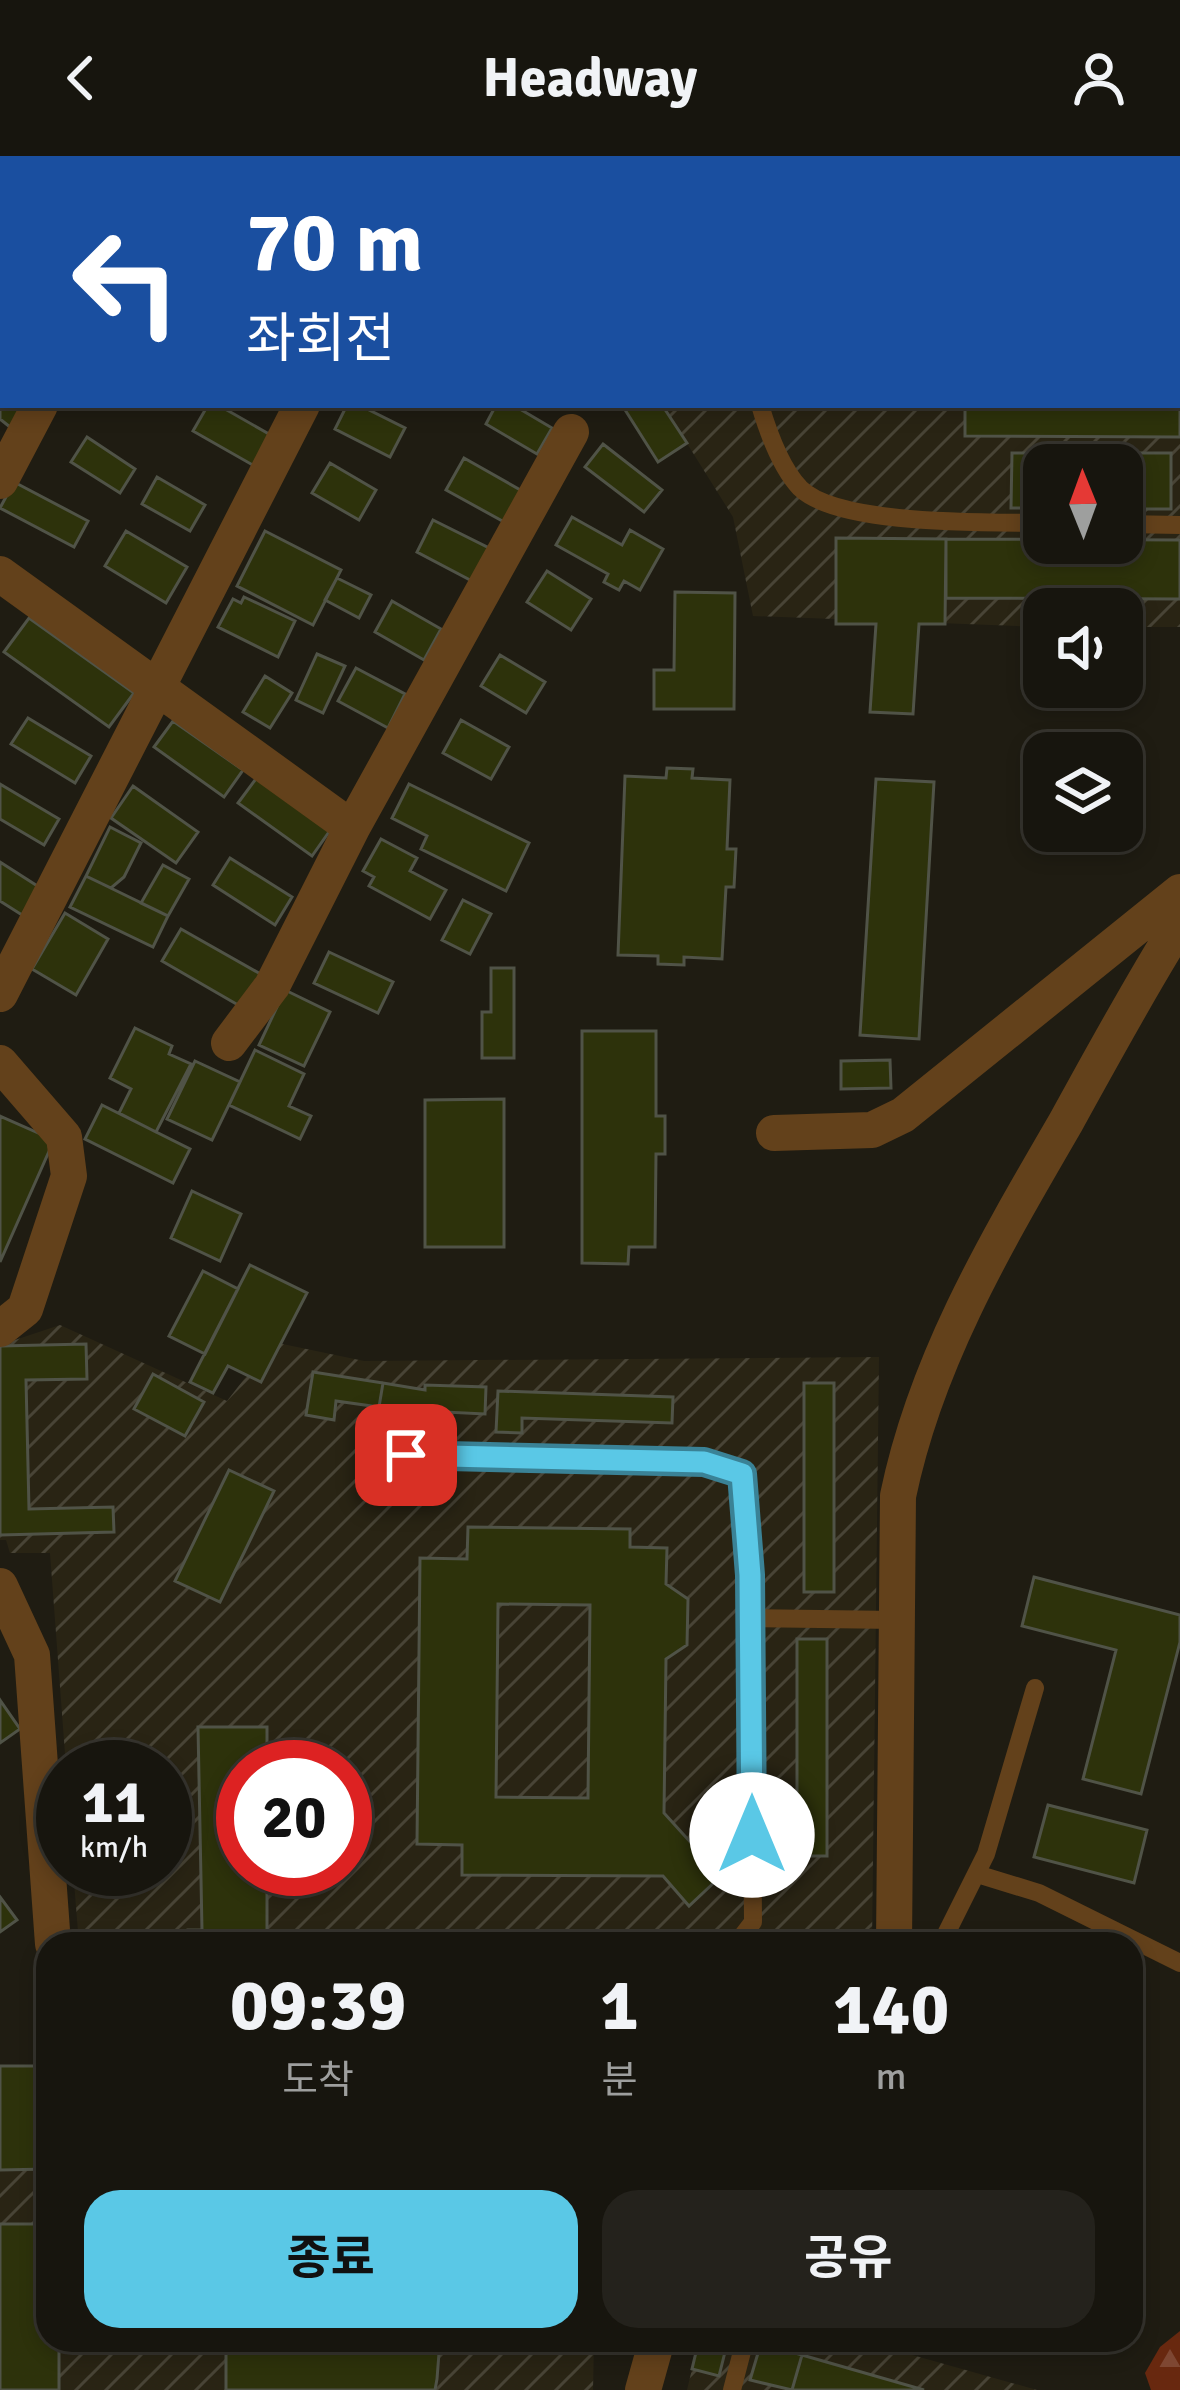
<!DOCTYPE html>
<html lang="ko">
<meta charset="utf-8">
<style>
:root{--surface:#17150e;--page:#24221c;--text:#f1f3f6;--muted:#9e9f9e;--line:#36342e;--accent:#5ac8e6}
body{margin:0;font-family:Signika,"Noto Sans KR",sans-serif;background:var(--page);color:var(--text);height:100vh;display:flex;flex-direction:column;font-size:45px;white-space:nowrap}
*{box-sizing:border-box;margin:0}
p{font-size:39px;color:var(--muted)}
.icon{flex:none;width:66px;height:66px;fill:none;stroke:currentColor;stroke-width:2;stroke-linecap:round;stroke-linejoin:round}
.map{position:relative;flex:1;overflow:hidden}
.drawer{position:absolute;left:36px;top:1776px;width:1107px;height:420px;display:flex;flex-direction:column;background:var(--surface);border-radius:36px;box-shadow:0 6px 18px #0003,0 0 0 3px var(--line)}
.drawer>*{flex:none}
.banner{position:absolute;left:0px;top:0px;width:1182px;height:252px;box-shadow:0 6px 18px #0003,0 0 0 3px var(--line);background:#1a4fa0;color:#fff;overflow:hidden}
.needle{width:78px;rotate:359deg}
.controls{position:absolute;left:1023px;top:288px;display:grid;gap:24px}
.controls a{display:grid;place-items:center;width:120px;height:120px;border-radius:24px;background:var(--surface);box-shadow:0 6px 18px #0003,0 0 0 3px var(--line);font-size:60px}
.speed{position:absolute;left:36px;top:1584px;display:flex;gap:24px;font-size:60px;font-weight:700;text-align:center}
.speed>*{display:grid;place-content:center;width:156px;height:156px;border-radius:50%;background:var(--surface);box-shadow:0 6px 18px #0003,0 0 0 3px var(--line);line-height:1}
.speed small{font-size:30px;font-weight:400}
.speed .limit{border:18px solid #d22;background:#fff;color:#111}
.pin{position:absolute;display:grid;place-items:center;width:102px;height:102px;color:#fff;margin:-51px;border-radius:24px;box-shadow:0 6px 18px #0006}
.me{position:absolute;width:132px;margin:-66px;rotate:0deg;stroke-linejoin:round;filter:drop-shadow(0 0 9px #0008)}
.turn{display:flex;align-items:center;gap:42px;height:252px;padding:0 48px;font-size:54px}
.turn .icon{width:156px;height:156px;stroke-width:2.5}
.turn b{display:block;font-size:84px;line-height:102px}
.eta{display:flex;justify-content:space-evenly;align-items:center;height:204px;text-align:center}
.eta b{font-size:72px;font-weight:700;line-height:84px}
.cta{display:flex;gap:24px;margin-top:auto;padding:24px 48px}
.cta a{flex:1;height:138px;border-radius:36px;background:var(--accent);color:#111;font-size:48px;font-weight:700;line-height:138px;text-align:center}
.cta a+a{background:var(--page);color:var(--text)}
header{display:flex;justify-content:space-between;align-items:center;height:156px;padding:0 48px;background:var(--surface);font-size:54px;font-weight:700}
.map>svg:first-child{display:block}
.industrial{fill:url(#industrial-furrows);fill-rule:evenodd}
.forest{fill:url(#forest-firs)}
.building{fill:#2d320b;stroke:#505347;stroke-width:3;fill-rule:evenodd}
.lines{fill:none;stroke-linecap:round;stroke-linejoin:round}
.service{stroke:#63411b;stroke-width:18}
.minor{stroke:#63411b;stroke-width:36}
.route-casing{stroke:#3a8296;stroke-width:30}
.route{stroke:#5ac8e6;stroke-width:21}
</style>
<header><svg class="icon" aria-label="back" viewBox="0 0 24 24"><path d="M15 5l-7 7 7 7"/></svg>Headway<svg class="icon" aria-label="person" viewBox="0 0 24 24"><circle cx="12" cy="8" r="4"/><path d="M4 21q1-7 8-7t8 7"/></svg></header>
<div class="map">
<svg width="1180" height="2234" viewBox="0 0 1180 2234">
<defs>
<pattern id="industrial-furrows" width="10" height="10" patternUnits="userSpaceOnUse" patternTransform="scale(3)"><rect width="10" height="10" fill="#292414"/><path d="M-1 1l2-2M0 10L10 0M9 11l2-2" fill="none" stroke="#484436"/></pattern>
<pattern id="forest-firs" width="22" height="20" patternUnits="userSpaceOnUse" patternTransform="scale(3)"><rect width="22" height="20" fill="#68280f"/><path d="M5 1l3.5 6h-7zM16 11l3.5 6h-7z" fill="#7e4732"/></pattern>
</defs>
<rect width="100%" height="100%" fill="#1f1c12"/>
<path class="industrial" d="M 500,0 L 1180,0 L 1180,471 L 1122,471 L 1122,453 L 1044,453 L 1044,471 L 753,460 L 733,361 L 663,249 L 1179,249 L 1179,3 ZM 1044,309 L 1122,309 L 1122,387 L 1044,387 Z
M 60,1169 L 227,1245 L 273,1186 L 364,1205 L 879,1201 L 872,1788 L 79,1788 L 73,1713 L 165,1713 L 165,1611 L 66,1611 L 50,1397 L 10,1397 L 6,1384 L 0,1384 L 0,1189 ZM 243,1611 L 345,1611 L 345,1713 L 243,1713 Z
M 0,1923 L 48,1923 L 48,2184 L 594,2184 L 593,2234 L 0,2234 Z
M 699,2184 L 859,2184 L 1037,2234 L 687,2234 Z"/>
<path class="forest" d="M 1180,2175 L 1180,2234 L 1151,2234 L 1145,2217 L 1160,2191 Z"/>
<path class="building" d="M 838,0 L 1180,0 L 1180,159 L 1179,3 Z
M 1180,171 L 1180,281 L 965,280 L 965,249 L 1179,249 Z
M 0,221 L 3,249 L 26,249 L 10,271 L 0,263 Z
M 208,249 L 218,249 L 276,282 L 258,312 L 193,275 Z
M 347,249 L 359,249 L 405,272 L 390,301 L 335,273 Z
M 496,249 L 513,249 L 552,272 L 537,298 L 486,268 Z
M 622,249 L 662,249 L 687,287 L 658,306 Z
M 87,281 L 135,313 L 120,337 L 71,306 Z
M 603,288 L 662,334 L 644,356 L 585,311 Z
M 1012,297 L 1171,297 L 1171,353 L 1122,353 L 1122,309 L 1044,309 L 1044,352 L 1011,352 Z
M 464,302 L 524,336 L 506,367 L 446,334 Z
M 330,307 L 376,334 L 359,364 L 312,337 Z
M 157,321 L 205,349 L 190,375 L 142,348 Z
M 14,326 L 88,365 L 74,391 L 0,352 Z
M 572,361 L 622,389 L 630,374 L 663,393 L 640,434 L 624,425 L 619,434 L 604,426 L 608,418 L 556,389 Z
M 433,364 L 489,392 L 472,425 L 417,396 Z
M 126,375 L 187,411 L 166,447 L 105,410 Z
M 265,375 L 341,414 L 313,469 L 237,430 Z
M 836,382 L 946,383 L 945,468 L 919,468 L 913,558 L 870,556 L 876,468 L 836,468 Z
M 946,383 L 1180,384 L 1180,443 L 946,442 Z
M 547,415 L 591,443 L 571,474 L 527,446 Z
M 337,422 L 371,439 L 359,462 L 325,444 Z
M 675,436 L 735,437 L 734,553 L 654,553 L 654,514 L 674,514 Z
M 244,441 L 295,465 L 278,501 L 218,471 L 233,443 L 241,447 Z
M 392,445 L 441,473 L 424,504 L 375,476 Z
M 29,462 L 134,537 L 109,571 L 4,496 Z
M 317,498 L 345,510 L 323,557 L 296,544 Z
M 500,499 L 545,526 L 526,557 L 481,530 Z
M 356,512 L 405,538 L 388,572 L 338,545 Z
M 265,520 L 292,537 L 270,572 L 243,556 Z
M 28,562 L 91,600 L 75,627 L 11,588 Z
M 461,564 L 509,591 L 491,623 L 443,597 Z
M 173,565 L 243,614 L 224,641 L 154,591 Z
M 667,612 L 693,613 L 692,622 L 730,624 L 727,693 L 736,693 L 734,731 L 726,731 L 722,803 L 684,801 L 684,809 L 658,808 L 658,800 L 618,799 L 625,620 L 666,622 Z
M 258,620 L 331,673 L 312,700 L 238,647 Z
M 876,623 L 934,626 L 919,883 L 860,879 Z
M 0,628 L 59,663 L 44,689 L 0,663 Z
M 409,628 L 529,687 L 506,735 L 421,693 L 427,680 L 392,662 Z
M 133,630 L 198,676 L 176,707 L 111,662 Z
M 110,671 L 141,687 L 124,721 L 111,732 L 86,720 Z
M 381,683 L 417,702 L 410,715 L 446,734 L 430,763 L 369,730 L 374,721 L 363,715 Z
M 230,702 L 292,741 L 275,769 L 213,729 Z
M 0,706 L 39,731 L 22,759 L 0,745 Z
M 163,709 L 189,723 L 168,760 L 141,747 Z
M 86,720 L 168,760 L 153,791 L 70,751 Z
M 463,744 L 491,758 L 470,798 L 442,784 Z
M 65,757 L 108,783 L 76,839 L 32,813 Z
M 181,773 L 264,820 L 245,853 L 162,805 Z
M 329,796 L 393,826 L 378,857 L 314,827 Z
M 491,812 L 514,812 L 514,902 L 482,902 L 482,856 L 491,856 Z
M 285,834 L 330,856 L 304,910 L 259,889 Z
M 135,872 L 172,890 L 169,898 L 191,908 L 156,976 L 119,957 L 131,933 L 110,922 Z
M 582,875 L 656,875 L 656,960 L 665,960 L 665,998 L 656,998 L 655,1091 L 629,1091 L 628,1108 L 582,1107 Z
M 255,894 L 304,918 L 289,950 L 311,960 L 300,983 L 229,949 Z
M 890,904 L 891,932 L 841,933 L 841,905 Z
M 195,905 L 240,926 L 212,984 L 167,963 Z
M 504,943 L 504,1091 L 425,1091 L 425,944 Z
M 102,949 L 190,993 L 173,1027 L 85,983 Z
M 0,960 L 54,984 L 0,1106 Z
M 192,1035 L 241,1058 L 220,1105 L 171,1082 Z
M 250,1109 L 307,1137 L 261,1226 L 228,1210 L 213,1237 L 190,1226 Z
M 203,1115 L 238,1133 L 205,1198 L 169,1180 Z
M 86,1188 L 87,1223 L 26,1224 L 29,1353 L 113,1351 L 114,1376 L 0,1379 L 0,1190 Z
M 313,1216 L 383,1227 L 379,1251 L 336,1245 L 334,1264 L 306,1259 Z
M 153,1218 L 204,1246 L 185,1280 L 134,1253 Z
M 383,1227 L 425,1234 L 425,1229 L 486,1231 L 485,1258 L 445,1256 L 442,1274 L 404,1268 L 406,1256 L 379,1251 Z
M 804,1227 L 834,1227 L 834,1436 L 804,1436 Z
M 498,1235 L 673,1241 L 672,1267 L 522,1262 L 522,1277 L 496,1276 Z
M 229,1314 L 274,1335 L 220,1446 L 175,1425 Z
M 468,1371 L 630,1373 L 630,1391 L 667,1392 L 666,1428 L 688,1443 L 687,1489 L 666,1503 L 664,1657 L 721,1720 L 689,1750 L 663,1720 L 462,1719 L 462,1689 L 417,1688 L 420,1402 L 467,1403 ZM 498,1448 L 590,1449 L 588,1642 L 496,1641 Z
M 1034,1421 L 1180,1459 L 1180,1486 L 1141,1638 L 1083,1623 L 1116,1494 L 1022,1470 Z
M 797,1483 L 827,1483 L 827,1700 L 797,1700 Z
M 0,1544 L 20,1573 L 0,1587 Z
M 198,1571 L 267,1571 L 267,1611 L 243,1611 L 243,1713 L 267,1713 L 267,1788 L 188,1788 L 188,1774 L 202,1774 Z
M 1048,1649 L 1147,1674 L 1134,1727 L 1034,1701 Z
M 0,1741 L 17,1764 L 0,1776 Z
M 0,1910 L 48,1910 L 48,2013 L 0,2014 Z
M 0,2068 L 48,2068 L 48,2184 L 59,2184 L 59,2234 L 0,2234 Z
M 226,2184 L 440,2184 L 437,2223 L 435,2234 L 226,2234 Z
M 699,2184 L 728,2184 L 719,2220 L 692,2213 Z
M 761,2187 L 802,2199 L 792,2234 L 750,2224 Z
M 802,2199 L 924,2234 L 792,2234 Z"/>
<g class="lines">
<path class="service" d="M 562,0 L 564,3
M 717,3 L 717,0
M 760,249 C 768,276 780,311 800,332 C 838,370 989,366 1044,367
M 1122,368 L 1180,369
M 406,1299 L 703,1306 L 742,1318 L 751,1462 L 753,1766 L 736,1788
M 751,1462 L 897,1464
M 977,1718 L 1039,1737 L 1180,1807
M 941,1788 L 986,1698 L 1035,1532
M 502,2187 L 627,2184
M 732,2234 L 745,2184"/>
<path class="minor" d="M 168,3 L 169,0
M 0,325 L 40,249
M 0,418 L 352,672 L 571,276
M 0,838 L 302,249
M 229,887 L 272,830 L 352,672
M 0,907 L 64,981 L 69,1020 L 25,1153 L 0,1173
M 774,977 L 872,974 L 903,959 L 1180,736
M 0,1430 L 32,1499 L 53,1788
M 894,1788 L 898,1340 C 926,1204 997,1085 1066,966 C 1103,899 1139,832 1180,767
M 643,2234 L 657,2184"/>
</g>
<g class="lines">
<defs>
<path id="route" d="M 406,1299 L 704,1306 L 742,1318 L 750,1419 L 752,1679"/>
</defs>
<use href="#route" class="route-casing"/>
<use href="#route" class="route"/>
</g>
</svg>
<div class="controls">
<a><svg class="needle" viewBox="-14 -14 28 28"><path d="M0-13l5 13h-10z" fill="#e53935"/><path d="M0 13l5-13h-10z" fill="#9e9f9e"/></svg></a>
<a><svg class="icon" aria-label="sound" viewBox="0 0 24 24"><path d="M4 9h4l5-4v14l-5-4H4zM17 9q2 3 0 6"/></svg></a>
<a><svg class="icon" aria-label="layers" viewBox="0 0 24 24"><path d="M12 4l9 5-9 5-9-5zM3 14l9 5 9-5"/></svg></a>
</div>
<div class="speed"><div>11<small>km/h</small></div><div class="limit">20</div></div>
<div class="pin" style="left:406px;top:1299px;background:#d93025"><svg class="icon" aria-label="arrive" viewBox="0 0 24 24"><path d="M6 21V4h12l-3 4 3 4H6"/></svg></div>
<svg class="me" style="left:752px;top:1679px" viewBox="-20 -20 40 40"><circle r="19" fill="#fff"/><path d="M0-13L10 11 0 6-10 11z" fill="#5ac8e6"/></svg>
<div class="banner">
<div class="turn"><svg class="icon" aria-label="left" viewBox="0 0 24 24"><path d="M17 20v-9H6M10 6l-5 5 5 5"/></svg><div><b>70 m</b>좌회전</div></div>
</div>
<section class="drawer">
<div class="eta">
<div><b>09:39</b><p>도착</p></div>
<div><b>1</b><p>분</p></div>
<div><b>140</b><p>m</p></div>
</div>
<div class="cta"><a>종료</a><a>공유</a></div>
</section>
</div>
